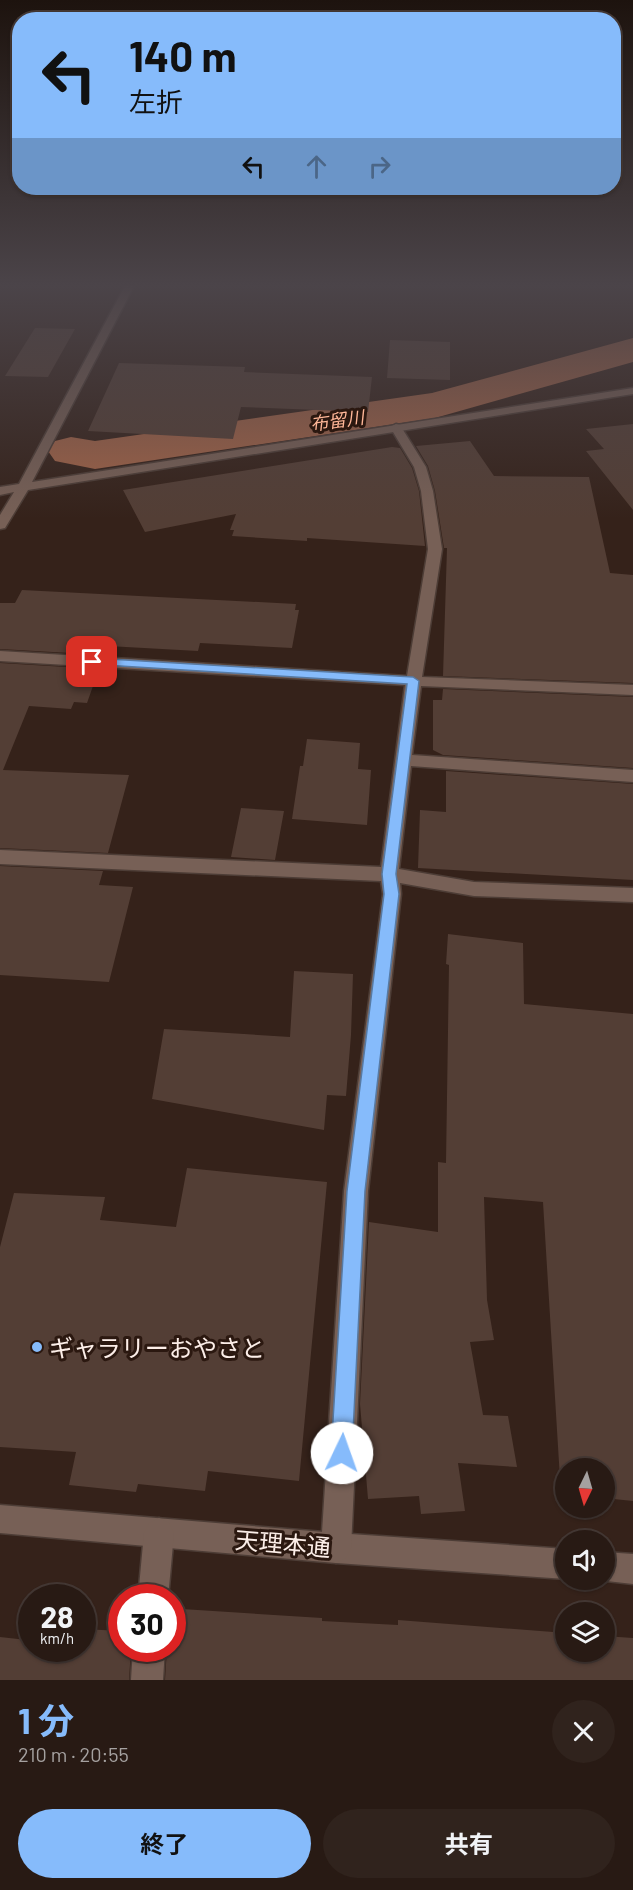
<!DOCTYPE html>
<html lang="ja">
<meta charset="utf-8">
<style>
:root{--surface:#281a14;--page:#30231d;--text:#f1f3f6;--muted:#a5a1a0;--line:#443834;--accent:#86bbfb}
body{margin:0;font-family:Barlow,"Noto Sans JP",sans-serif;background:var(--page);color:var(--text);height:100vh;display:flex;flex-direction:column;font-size:22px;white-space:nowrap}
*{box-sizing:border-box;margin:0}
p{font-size:20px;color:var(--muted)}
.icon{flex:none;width:33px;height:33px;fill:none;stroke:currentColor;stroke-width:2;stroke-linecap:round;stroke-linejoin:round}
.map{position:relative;height:1680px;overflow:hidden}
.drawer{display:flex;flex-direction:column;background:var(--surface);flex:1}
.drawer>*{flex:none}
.banner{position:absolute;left:12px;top:12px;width:609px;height:183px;border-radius:24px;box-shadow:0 2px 4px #0004,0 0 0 2px var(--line);background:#86bbfb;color:#111;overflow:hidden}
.needle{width:39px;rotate:185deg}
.fabs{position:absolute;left:555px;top:1458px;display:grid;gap:12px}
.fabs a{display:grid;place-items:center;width:60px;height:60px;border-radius:50%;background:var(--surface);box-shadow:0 2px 4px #0004,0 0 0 2px var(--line);font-size:30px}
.speed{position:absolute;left:18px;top:1584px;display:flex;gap:12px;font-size:30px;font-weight:700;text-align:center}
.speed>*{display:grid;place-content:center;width:78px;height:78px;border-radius:50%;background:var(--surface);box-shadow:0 2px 4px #0004,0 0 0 2px var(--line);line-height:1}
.speed small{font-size:15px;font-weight:400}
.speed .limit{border:9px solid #d22;background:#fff;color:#111}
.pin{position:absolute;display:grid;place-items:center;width:51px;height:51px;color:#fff;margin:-26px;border-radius:12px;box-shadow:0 3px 9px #0006}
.me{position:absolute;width:66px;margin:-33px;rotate:3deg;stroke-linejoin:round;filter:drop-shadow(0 0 4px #0008)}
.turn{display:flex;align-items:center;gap:21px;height:126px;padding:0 18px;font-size:27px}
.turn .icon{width:78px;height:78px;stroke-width:2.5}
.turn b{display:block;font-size:42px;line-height:51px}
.lanes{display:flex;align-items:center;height:57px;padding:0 18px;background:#0003;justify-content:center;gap:30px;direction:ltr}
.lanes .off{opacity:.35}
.round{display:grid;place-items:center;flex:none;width:63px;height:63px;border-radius:32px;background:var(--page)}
.summary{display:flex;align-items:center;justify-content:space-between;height:102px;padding:0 18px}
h1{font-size:36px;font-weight:700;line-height:45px;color:var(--accent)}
.primary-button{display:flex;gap:12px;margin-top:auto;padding:12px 18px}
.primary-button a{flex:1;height:69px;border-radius:36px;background:var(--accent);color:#111;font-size:24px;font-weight:700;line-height:69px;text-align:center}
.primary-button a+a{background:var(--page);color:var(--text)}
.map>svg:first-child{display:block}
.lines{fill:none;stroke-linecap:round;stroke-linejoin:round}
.river{fill:#a06348;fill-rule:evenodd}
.building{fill:#533e35}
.pedestrian-casing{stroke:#4d3d36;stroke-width:3}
.minor-casing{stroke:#4d3d36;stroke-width:3}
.tertiary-casing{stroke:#4d3d36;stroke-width:3}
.pedestrian{fill:#776056;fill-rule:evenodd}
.minor{fill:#776056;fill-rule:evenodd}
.tertiary{fill:#776056;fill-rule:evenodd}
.route{fill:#86bbfb;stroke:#577aa3;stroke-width:1.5}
.poi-dot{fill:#86bbfb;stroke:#2b1810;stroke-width:2}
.labels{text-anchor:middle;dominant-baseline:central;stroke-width:6;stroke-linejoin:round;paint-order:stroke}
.far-water-label{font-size:18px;font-style:italic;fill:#ffb798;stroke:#2b1810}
.near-poi-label{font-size:24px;fill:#fceee8;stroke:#2b1810;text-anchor:start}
.near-street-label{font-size:24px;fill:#fceee8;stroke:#2b1810}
</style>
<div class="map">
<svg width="633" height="1680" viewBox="0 0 633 1680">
<rect width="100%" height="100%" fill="#35221a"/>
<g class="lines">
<path class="river" d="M 633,338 L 633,362 L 435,418 L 95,469 L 55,461 L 48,451 L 55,441 L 71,437 L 95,441 L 432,393 Z"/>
</g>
<path class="building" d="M 35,328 L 75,329 L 48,377 L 5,376 Z
M 390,340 L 450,342 L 450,380 L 387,378 Z
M 119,363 L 245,367 L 244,372 L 372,377 L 368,412 L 241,407 L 233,439 L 88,431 Z
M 633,424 L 633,510 L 586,451 L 604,449 L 586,429 Z
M 470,441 L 494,476 L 589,477 L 610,573 L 633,575 L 633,683 L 443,676 L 447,548 L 444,548 L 435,491 L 428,466 L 416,446 Z
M 392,447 L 400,448 L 412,468 L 419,491 L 425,546 L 307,538 L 307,541 L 232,536 L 234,530 L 230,530 L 236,514 L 145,532 L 123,490 Z
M 22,590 L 296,604 L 295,610 L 299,610 L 292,648 L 200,643 L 198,651 L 108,646 L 105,655 L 0,649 L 0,603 L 15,603 Z
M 0,663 L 99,669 L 87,703 L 74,702 L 71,709 L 29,706 L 3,770 L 129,775 L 108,853 L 0,848 Z
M 443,689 L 633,697 L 633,768 L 443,755 L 433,750 L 433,700 L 442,700 Z
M 307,739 L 360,743 L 358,769 L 371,770 L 367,825 L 292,819 L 300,766 L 303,766 Z
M 446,771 L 633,784 L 633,880 L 418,868 L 420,810 L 446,812 Z
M 241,808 L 284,811 L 275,860 L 231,857 Z
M 0,866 L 103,871 L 99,885 L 133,887 L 109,982 L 0,975 Z
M 448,934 L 523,943 L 524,1004 L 633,1014 L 633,1501 L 604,1498 L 604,1468 L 566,1468 L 566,1496 L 561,1495 L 543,1202 L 484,1197 L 487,1300 L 494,1340 L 470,1342 L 483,1415 L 508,1416 L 517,1467 L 458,1463 L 465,1511 L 421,1514 L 419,1496 L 368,1499 L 360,1404 L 369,1222 L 438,1232 L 438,1162 L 446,1163 L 449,965 L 446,964 Z
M 294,971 L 353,974 L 351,1035 L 346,1096 L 327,1095 L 324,1130 L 152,1099 L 164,1029 L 290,1037 Z
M 187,1168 L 327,1182 L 299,1481 L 208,1471 L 205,1491 L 138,1484 L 136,1492 L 69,1485 L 76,1452 L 0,1447 L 0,1247 L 14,1193 L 105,1197 L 100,1220 L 176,1227 Z
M 182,1609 L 322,1618 L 322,1621 L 398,1625 L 398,1620 L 566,1633 L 566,1652 L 604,1652 L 604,1636 L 633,1638 L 633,1680 L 165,1680 L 167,1648 L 178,1648 Z
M 30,1626 L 32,1648 L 82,1648 L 82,1629 L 122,1631 L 122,1648 L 131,1648 L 129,1680 L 0,1680 L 0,1637 L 27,1640 Z"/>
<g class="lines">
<defs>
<path id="pedestrian" d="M 0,1505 L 336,1533 L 566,1549 L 566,1579 L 336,1563 L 0,1533 Z
M 604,1552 L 633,1554 L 633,1584 L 598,1580 L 604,1580 Z"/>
<path id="minor" d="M 396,424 L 400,425 L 426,467 L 433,491 L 442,549 L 422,677 L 633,685 L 633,695 L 421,686 L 412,755 L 633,770 L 633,782 L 411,766 L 399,869 L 474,882 L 633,888 L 633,902 L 474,896 L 400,883 L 401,894 L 368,1191 L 351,1548 L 346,1558 L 336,1563 L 326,1558 L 321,1548 L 344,1191 L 383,894 L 381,881 L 0,864 L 0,850 L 381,867 L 405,685 L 0,661 L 0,651 L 407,676 L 428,549 L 421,491 L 414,467 L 390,427 Z
M 159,1518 L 169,1523 L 174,1533 L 168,1598 L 138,1598 L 144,1533 L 149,1523 Z
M 133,1648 L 165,1648 L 163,1680 L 131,1680 Z"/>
<path id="tertiary" d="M 126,284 L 135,284 L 32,482 L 633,388 L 633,394 L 28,490 L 5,528 L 0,529 L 0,515 L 14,492 L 0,495 L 0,487 L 19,484 Z"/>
</defs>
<use href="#pedestrian" class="pedestrian-casing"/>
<use href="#minor" class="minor-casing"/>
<use href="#tertiary" class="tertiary-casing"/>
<use href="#pedestrian" class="pedestrian"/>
<use href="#minor" class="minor"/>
<use href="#tertiary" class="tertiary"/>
</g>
<linearGradient id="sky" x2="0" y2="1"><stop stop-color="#1d130e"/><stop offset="0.55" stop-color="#4b4449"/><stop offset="1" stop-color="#4b4449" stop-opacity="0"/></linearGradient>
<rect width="633" height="519" fill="url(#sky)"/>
<path class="route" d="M 92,658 L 413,677 L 419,681 L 396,874 L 399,894 L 365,1191 L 352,1453 L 349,1460 L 342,1463 L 334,1460 L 331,1453 L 347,1191 L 384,894 L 382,874 L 407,684 L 88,664 L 88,659 Z"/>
<circle class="poi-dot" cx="37" cy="1347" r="6"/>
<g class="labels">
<g class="far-water-label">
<text transform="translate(337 420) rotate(-8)">布留川</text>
</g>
<g class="near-poi-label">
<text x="49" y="1347">ギャラリーおやさと</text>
</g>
<g class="near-street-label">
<text transform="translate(283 1543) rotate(5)">天理本通</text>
</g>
</g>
</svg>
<div class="fabs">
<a><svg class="needle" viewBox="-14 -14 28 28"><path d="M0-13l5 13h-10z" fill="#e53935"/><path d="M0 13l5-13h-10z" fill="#a5a1a0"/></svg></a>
<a><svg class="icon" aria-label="sound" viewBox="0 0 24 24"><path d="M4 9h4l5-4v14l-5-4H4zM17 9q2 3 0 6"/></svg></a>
<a><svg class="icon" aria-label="layers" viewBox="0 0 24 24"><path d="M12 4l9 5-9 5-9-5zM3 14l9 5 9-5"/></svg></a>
</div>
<div class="speed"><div>28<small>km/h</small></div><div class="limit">30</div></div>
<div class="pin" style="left:92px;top:662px;background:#d93025"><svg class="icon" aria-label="arrive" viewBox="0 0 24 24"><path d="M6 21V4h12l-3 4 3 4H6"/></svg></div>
<svg class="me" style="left:342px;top:1453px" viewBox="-20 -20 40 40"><circle r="19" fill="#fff"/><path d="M0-13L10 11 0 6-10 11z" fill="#86bbfb"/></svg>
<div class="banner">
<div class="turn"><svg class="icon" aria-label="left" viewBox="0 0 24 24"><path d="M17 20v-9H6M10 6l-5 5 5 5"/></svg><div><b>140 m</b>左折</div></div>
<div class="lanes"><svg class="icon" aria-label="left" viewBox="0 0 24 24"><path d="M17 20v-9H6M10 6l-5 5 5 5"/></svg><svg class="icon off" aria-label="ahead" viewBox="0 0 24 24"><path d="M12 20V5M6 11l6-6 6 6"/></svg><svg class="icon off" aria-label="right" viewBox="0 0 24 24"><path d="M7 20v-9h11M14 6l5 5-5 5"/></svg></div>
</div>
</div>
<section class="drawer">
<div class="summary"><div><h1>1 分</h1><p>210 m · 20:55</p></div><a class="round"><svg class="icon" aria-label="close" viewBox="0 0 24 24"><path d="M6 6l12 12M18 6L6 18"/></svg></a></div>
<div class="primary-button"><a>終了</a><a>共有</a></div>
</section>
